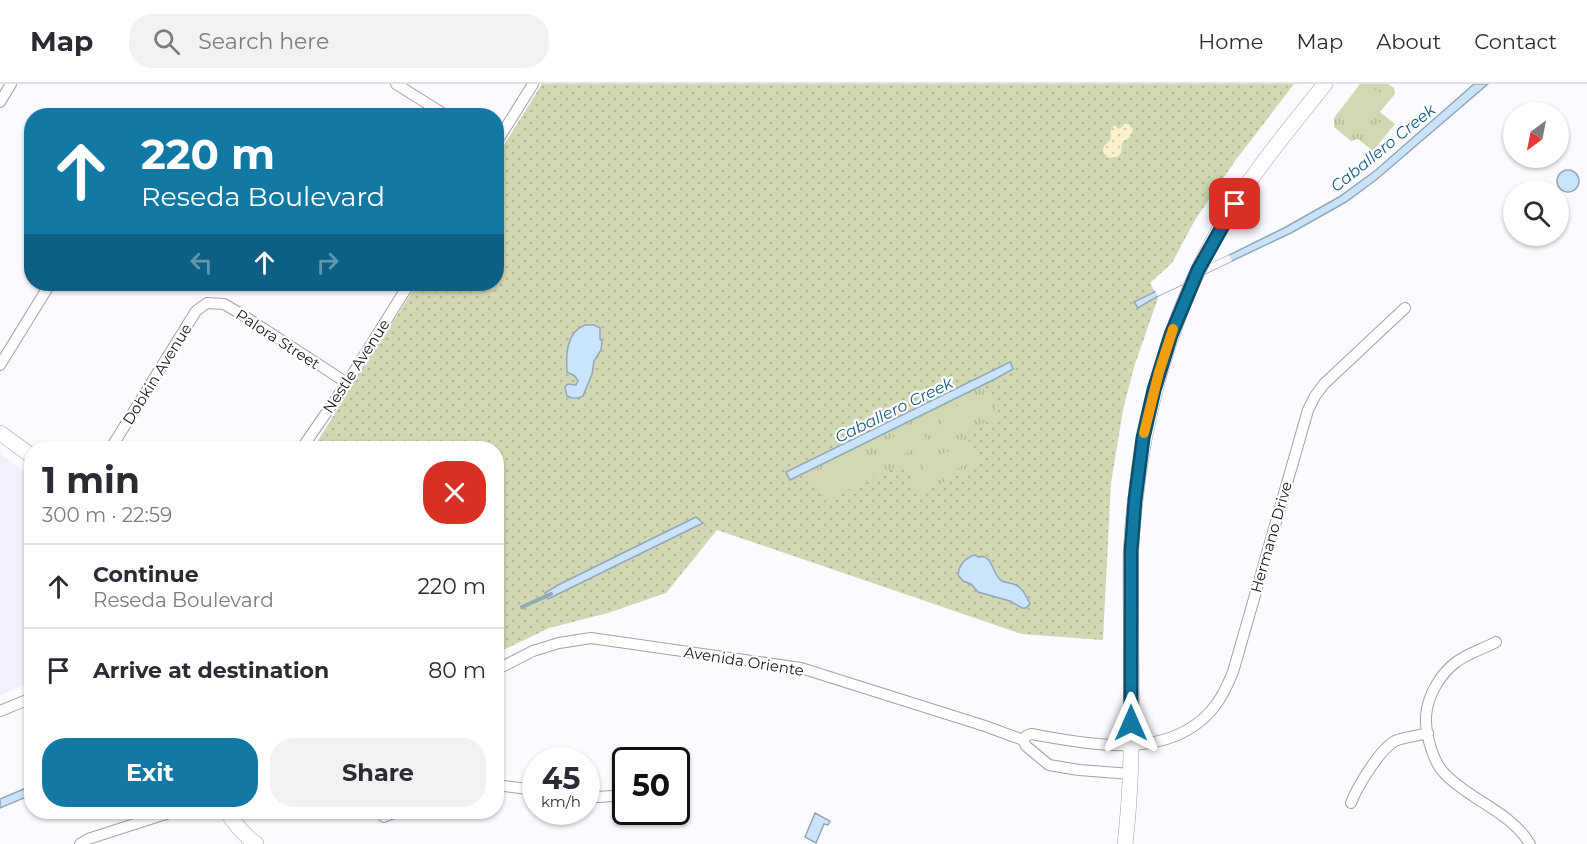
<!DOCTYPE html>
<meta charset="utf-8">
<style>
:root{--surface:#fff;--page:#f2f2f3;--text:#2b2b33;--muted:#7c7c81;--line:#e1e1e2;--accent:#1179a4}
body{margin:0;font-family:Montserrat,sans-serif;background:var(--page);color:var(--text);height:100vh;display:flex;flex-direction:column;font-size:22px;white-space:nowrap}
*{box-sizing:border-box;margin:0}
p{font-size:20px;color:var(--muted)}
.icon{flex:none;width:33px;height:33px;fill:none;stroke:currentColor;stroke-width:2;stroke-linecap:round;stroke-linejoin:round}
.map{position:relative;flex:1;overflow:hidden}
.drawer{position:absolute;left:24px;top:357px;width:480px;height:378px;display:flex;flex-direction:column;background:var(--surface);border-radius:24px;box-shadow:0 2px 4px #0004}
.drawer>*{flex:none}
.hud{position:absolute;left:24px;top:24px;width:480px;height:183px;border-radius:24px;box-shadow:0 2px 4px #0004;background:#1179a4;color:#fff;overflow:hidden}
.needle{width:39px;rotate:212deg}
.controls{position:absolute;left:1503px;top:18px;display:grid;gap:12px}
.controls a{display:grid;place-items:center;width:66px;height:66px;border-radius:50%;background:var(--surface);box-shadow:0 2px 4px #0004;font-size:30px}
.speed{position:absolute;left:522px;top:663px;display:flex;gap:12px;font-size:30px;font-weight:700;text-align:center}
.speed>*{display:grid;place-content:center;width:78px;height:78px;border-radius:50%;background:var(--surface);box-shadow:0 2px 4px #0004;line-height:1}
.speed small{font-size:15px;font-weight:400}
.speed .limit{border:3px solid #111;border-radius:9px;background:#fff;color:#111}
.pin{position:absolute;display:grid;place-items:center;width:51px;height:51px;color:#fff;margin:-26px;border-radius:12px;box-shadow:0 3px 9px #0006}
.me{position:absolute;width:66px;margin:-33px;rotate:0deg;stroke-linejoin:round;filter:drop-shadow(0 0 4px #0008)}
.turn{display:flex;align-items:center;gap:21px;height:126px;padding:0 18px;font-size:27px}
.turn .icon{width:78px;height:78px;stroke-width:2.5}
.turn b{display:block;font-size:42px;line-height:51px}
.lanes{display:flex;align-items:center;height:57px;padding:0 18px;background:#0003;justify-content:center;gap:30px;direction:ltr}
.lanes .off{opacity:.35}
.round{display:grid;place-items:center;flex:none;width:63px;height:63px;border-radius:24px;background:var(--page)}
.head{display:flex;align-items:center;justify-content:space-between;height:102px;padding:0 18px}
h1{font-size:36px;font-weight:700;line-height:45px}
.cta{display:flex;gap:12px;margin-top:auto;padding:12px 18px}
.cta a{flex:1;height:69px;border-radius:24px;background:var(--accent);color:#fff;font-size:24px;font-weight:700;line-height:69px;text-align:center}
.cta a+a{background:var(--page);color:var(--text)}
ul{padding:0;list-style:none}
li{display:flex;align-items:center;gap:18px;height:84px;padding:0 18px;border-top:2px solid var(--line)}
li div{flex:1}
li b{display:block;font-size:22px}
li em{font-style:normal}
header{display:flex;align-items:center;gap:36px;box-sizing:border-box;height:84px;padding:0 30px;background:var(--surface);border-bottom:2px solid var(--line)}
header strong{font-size:28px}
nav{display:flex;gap:33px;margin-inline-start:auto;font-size:21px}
.search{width:420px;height:54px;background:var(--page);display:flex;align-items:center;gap:15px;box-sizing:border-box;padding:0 21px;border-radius:24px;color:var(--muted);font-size:22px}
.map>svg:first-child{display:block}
.education{fill:#f3effc}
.grass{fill:url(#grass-dots)}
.sand{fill:url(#sand-dots)}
.park{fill:url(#park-tufts)}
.pitch{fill:#d1d8b3}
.water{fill:#cae5fb;stroke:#94a7b8;stroke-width:1.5}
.pier{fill:#fbfaff}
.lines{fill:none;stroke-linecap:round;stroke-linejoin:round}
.stream{stroke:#94a7b8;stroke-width:4}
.street-casing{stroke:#a2a1aa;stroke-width:12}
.secondary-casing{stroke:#a2a1aa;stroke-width:16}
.street{stroke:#fff;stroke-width:10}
.secondary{stroke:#fff;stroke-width:15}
.route-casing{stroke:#0b4f6b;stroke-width:15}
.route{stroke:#1179a4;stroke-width:10}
.slow{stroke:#f59e0b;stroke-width:10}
.labels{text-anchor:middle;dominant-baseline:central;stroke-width:4.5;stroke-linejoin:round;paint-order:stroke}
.street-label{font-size:15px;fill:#17161a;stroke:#fff}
.water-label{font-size:16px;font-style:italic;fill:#155b88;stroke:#fff}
</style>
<header>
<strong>Map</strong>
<div class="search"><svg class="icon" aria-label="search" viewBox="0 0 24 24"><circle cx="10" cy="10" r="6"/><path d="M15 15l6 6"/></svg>Search here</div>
<nav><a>Home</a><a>Map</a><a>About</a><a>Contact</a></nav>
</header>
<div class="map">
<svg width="1587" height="760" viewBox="0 0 1587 760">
<defs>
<pattern id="grass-dots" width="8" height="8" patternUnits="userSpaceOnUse" patternTransform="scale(1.5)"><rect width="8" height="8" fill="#d1d8b3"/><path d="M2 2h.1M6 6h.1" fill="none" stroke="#b3b999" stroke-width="1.8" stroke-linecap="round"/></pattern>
<pattern id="sand-dots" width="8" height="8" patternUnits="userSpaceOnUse" patternTransform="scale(1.5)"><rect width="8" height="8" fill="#fbf1cc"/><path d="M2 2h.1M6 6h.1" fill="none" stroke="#d6ceaf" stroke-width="1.8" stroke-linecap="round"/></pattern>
<pattern id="park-tufts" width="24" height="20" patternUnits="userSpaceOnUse" patternTransform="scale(1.5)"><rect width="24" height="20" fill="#d1d8b3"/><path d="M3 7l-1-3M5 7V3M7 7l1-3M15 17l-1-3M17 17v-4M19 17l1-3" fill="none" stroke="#b3b999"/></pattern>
</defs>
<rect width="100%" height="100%" fill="#fbfaff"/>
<path class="education" d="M 0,369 L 31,394 L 32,598 L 0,611 Z"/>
<path class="grass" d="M 542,0 L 1294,0 L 1235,77 L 1195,136 L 1172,179 L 1150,199 L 1158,214 L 1134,283 L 1123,326 L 1111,399 L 1103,556 L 1022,550 L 717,446 L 666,509 L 608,529 L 549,544 L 497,569 L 496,364 L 313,364 L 417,200 L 496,200 L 497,72 Z"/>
<path class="sand" d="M 1125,40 L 1128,40 L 1133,45 L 1131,52 L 1122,59 L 1121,69 L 1117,73 L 1109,74 C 1098,65 1104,63 1111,55 C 1110,49 1110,46 1114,41 L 1119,45 Z"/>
<path class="park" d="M 1360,0 L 1388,0 L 1394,4 L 1395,10 L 1380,28 L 1395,40 L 1373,67 L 1358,55 L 1351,57 L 1334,43 L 1334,34 Z
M 984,302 L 999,332 L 964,348 L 980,380 L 919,410 L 904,379 L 824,417 L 809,387 Z"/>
<path class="pitch" d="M 1369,1 L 1385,13 L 1358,47 L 1342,34 Z
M 1379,38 L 1388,44 L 1373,64 L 1364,57 Z
M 976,313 L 985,330 L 947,349 L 938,331 Z
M 919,340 L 928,358 L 890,377 L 881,359 Z
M 959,362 L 968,379 L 930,398 L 921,380 Z
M 860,369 L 869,387 L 831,405 L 822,387 Z"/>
<path class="water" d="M 1474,0 L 1488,0 L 1376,96 L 1346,118 L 1291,149 L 1158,212 L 1138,224 L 1134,218 L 1284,144 L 1339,113 L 1376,86 Z
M1557 97a11 11 0 1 1 22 0a11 11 0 1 1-22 0Z
M 585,241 L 594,241 L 600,244 L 600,255 L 602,257 L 601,266 L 594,277 L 592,290 L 583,312 C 577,315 573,315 567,312 L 565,303 L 568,300 L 576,301 L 578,297 L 575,292 L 567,288 C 566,271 566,248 585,241 Z
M 1010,278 L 1013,285 L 997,294 L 790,396 L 786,388 Z
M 696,433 L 703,439 L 548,515 L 545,509 L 558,501 Z
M 975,471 L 978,473 C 994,469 991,491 1002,497 C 1006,499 1012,499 1016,501 C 1023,505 1027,513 1030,520 L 1026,524 L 1022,524 L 1010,517 L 978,508 L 971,500 L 963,497 L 958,491 C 959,481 965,474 975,471 Z
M 31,702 L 31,711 L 0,724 L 0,715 Z
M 815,729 L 830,737 L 828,741 L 824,740 L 816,759 L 805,753 Z"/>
<path class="pier" d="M 1229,171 L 1232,177 L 1158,212 L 1155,206 Z"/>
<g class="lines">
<path class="stream" d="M 522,523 L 551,510"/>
<defs>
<path id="street" d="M 396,0 L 447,32
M 0,18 L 11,0
M 496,59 L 533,0
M 0,281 L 50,200
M 111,364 L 196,227 L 207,219 L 224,220 L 241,230 L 347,299
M 302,364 L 347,299 L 409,200
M 1496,558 C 1483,565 1466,570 1455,579 C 1441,590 1430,608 1427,625 C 1423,644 1432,677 1445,690 C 1471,717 1510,727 1530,760
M 496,586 L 533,567 L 559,559 L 591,554 L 801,584 L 985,642 L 1023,656 L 1026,662 L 1049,681 L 1079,686 L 1131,690
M 0,627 L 32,614
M 1023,656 L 1026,652 L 1031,650 C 1089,660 1165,677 1210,628 C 1221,616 1227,602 1233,588 L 1308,326 L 1315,312 L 1324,300 L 1405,224
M 496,701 L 536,706
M 586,712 L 598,713 L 626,711
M 1351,719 C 1357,703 1380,665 1395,657 C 1404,653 1417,652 1428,649
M 384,733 L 396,728
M 80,760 L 88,755 L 172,728"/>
<path id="secondary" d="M 0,349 L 32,372
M 227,728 C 235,740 244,751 256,760
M 1125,760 C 1134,685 1131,609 1131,534 C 1131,511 1130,489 1131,466 C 1138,342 1168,225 1235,119 C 1262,77 1294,39 1325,0"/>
</defs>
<use href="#street" class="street-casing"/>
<use href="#secondary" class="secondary-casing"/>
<use href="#street" class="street"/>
<use href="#secondary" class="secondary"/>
</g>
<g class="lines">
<defs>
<path id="route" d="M 1131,639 L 1131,468 L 1135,416 L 1143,354 L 1154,306 L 1171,251 L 1198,186 L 1235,120"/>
</defs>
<use href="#route" class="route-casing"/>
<use href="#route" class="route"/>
<path class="slow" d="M 1144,349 L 1159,288 L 1173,245"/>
</g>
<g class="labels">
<g class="street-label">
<text transform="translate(278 255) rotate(33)">Palora Street</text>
<text transform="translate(356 282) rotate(-57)">Nestle Avenue</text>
<text transform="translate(157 290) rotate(-58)">Dobkin Avenue</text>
<text transform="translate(1271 453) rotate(-74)">Hermano Drive</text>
<text transform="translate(744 577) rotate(9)">Avenida Oriente</text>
</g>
<g class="water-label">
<text transform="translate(1383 64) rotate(-39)">Caballero Creek</text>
<text transform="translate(894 326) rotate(-26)">Caballero Creek</text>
</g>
</g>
</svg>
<div class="controls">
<a><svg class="needle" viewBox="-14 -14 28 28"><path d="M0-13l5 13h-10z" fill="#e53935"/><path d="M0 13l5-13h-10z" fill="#7c7c81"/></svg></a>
<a><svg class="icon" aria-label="search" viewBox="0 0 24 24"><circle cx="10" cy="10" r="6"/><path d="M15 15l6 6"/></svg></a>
</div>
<div class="speed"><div>45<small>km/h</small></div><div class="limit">50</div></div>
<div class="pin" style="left:1235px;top:120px;background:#d93025"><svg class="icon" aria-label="arrive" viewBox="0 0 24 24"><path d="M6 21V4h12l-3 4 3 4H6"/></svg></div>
<svg class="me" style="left:1131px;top:639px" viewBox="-20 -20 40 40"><path d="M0-17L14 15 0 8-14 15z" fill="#1179a4" stroke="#fff" stroke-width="4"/></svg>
<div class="hud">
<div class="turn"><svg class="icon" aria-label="ahead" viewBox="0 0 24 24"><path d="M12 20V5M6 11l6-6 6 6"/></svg><div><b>220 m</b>Reseda Boulevard</div></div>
<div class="lanes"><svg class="icon off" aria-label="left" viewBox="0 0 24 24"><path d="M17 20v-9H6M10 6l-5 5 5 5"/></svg><svg class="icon" aria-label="ahead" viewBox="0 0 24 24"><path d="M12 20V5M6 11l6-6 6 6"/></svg><svg class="icon off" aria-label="right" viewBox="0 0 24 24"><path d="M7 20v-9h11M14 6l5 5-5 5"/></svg></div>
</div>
<section class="drawer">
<div class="head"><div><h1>1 min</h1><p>300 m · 22:59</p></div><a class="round" style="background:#d93025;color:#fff"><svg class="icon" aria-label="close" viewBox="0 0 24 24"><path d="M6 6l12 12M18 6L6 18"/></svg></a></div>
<ul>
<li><svg class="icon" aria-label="ahead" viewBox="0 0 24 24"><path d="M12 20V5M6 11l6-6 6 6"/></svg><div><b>Continue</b><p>Reseda Boulevard</p></div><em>220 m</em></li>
<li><svg class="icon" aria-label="arrive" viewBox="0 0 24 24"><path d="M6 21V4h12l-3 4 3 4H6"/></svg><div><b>Arrive at destination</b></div><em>80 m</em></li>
</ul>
<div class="cta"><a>Exit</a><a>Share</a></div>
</section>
</div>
